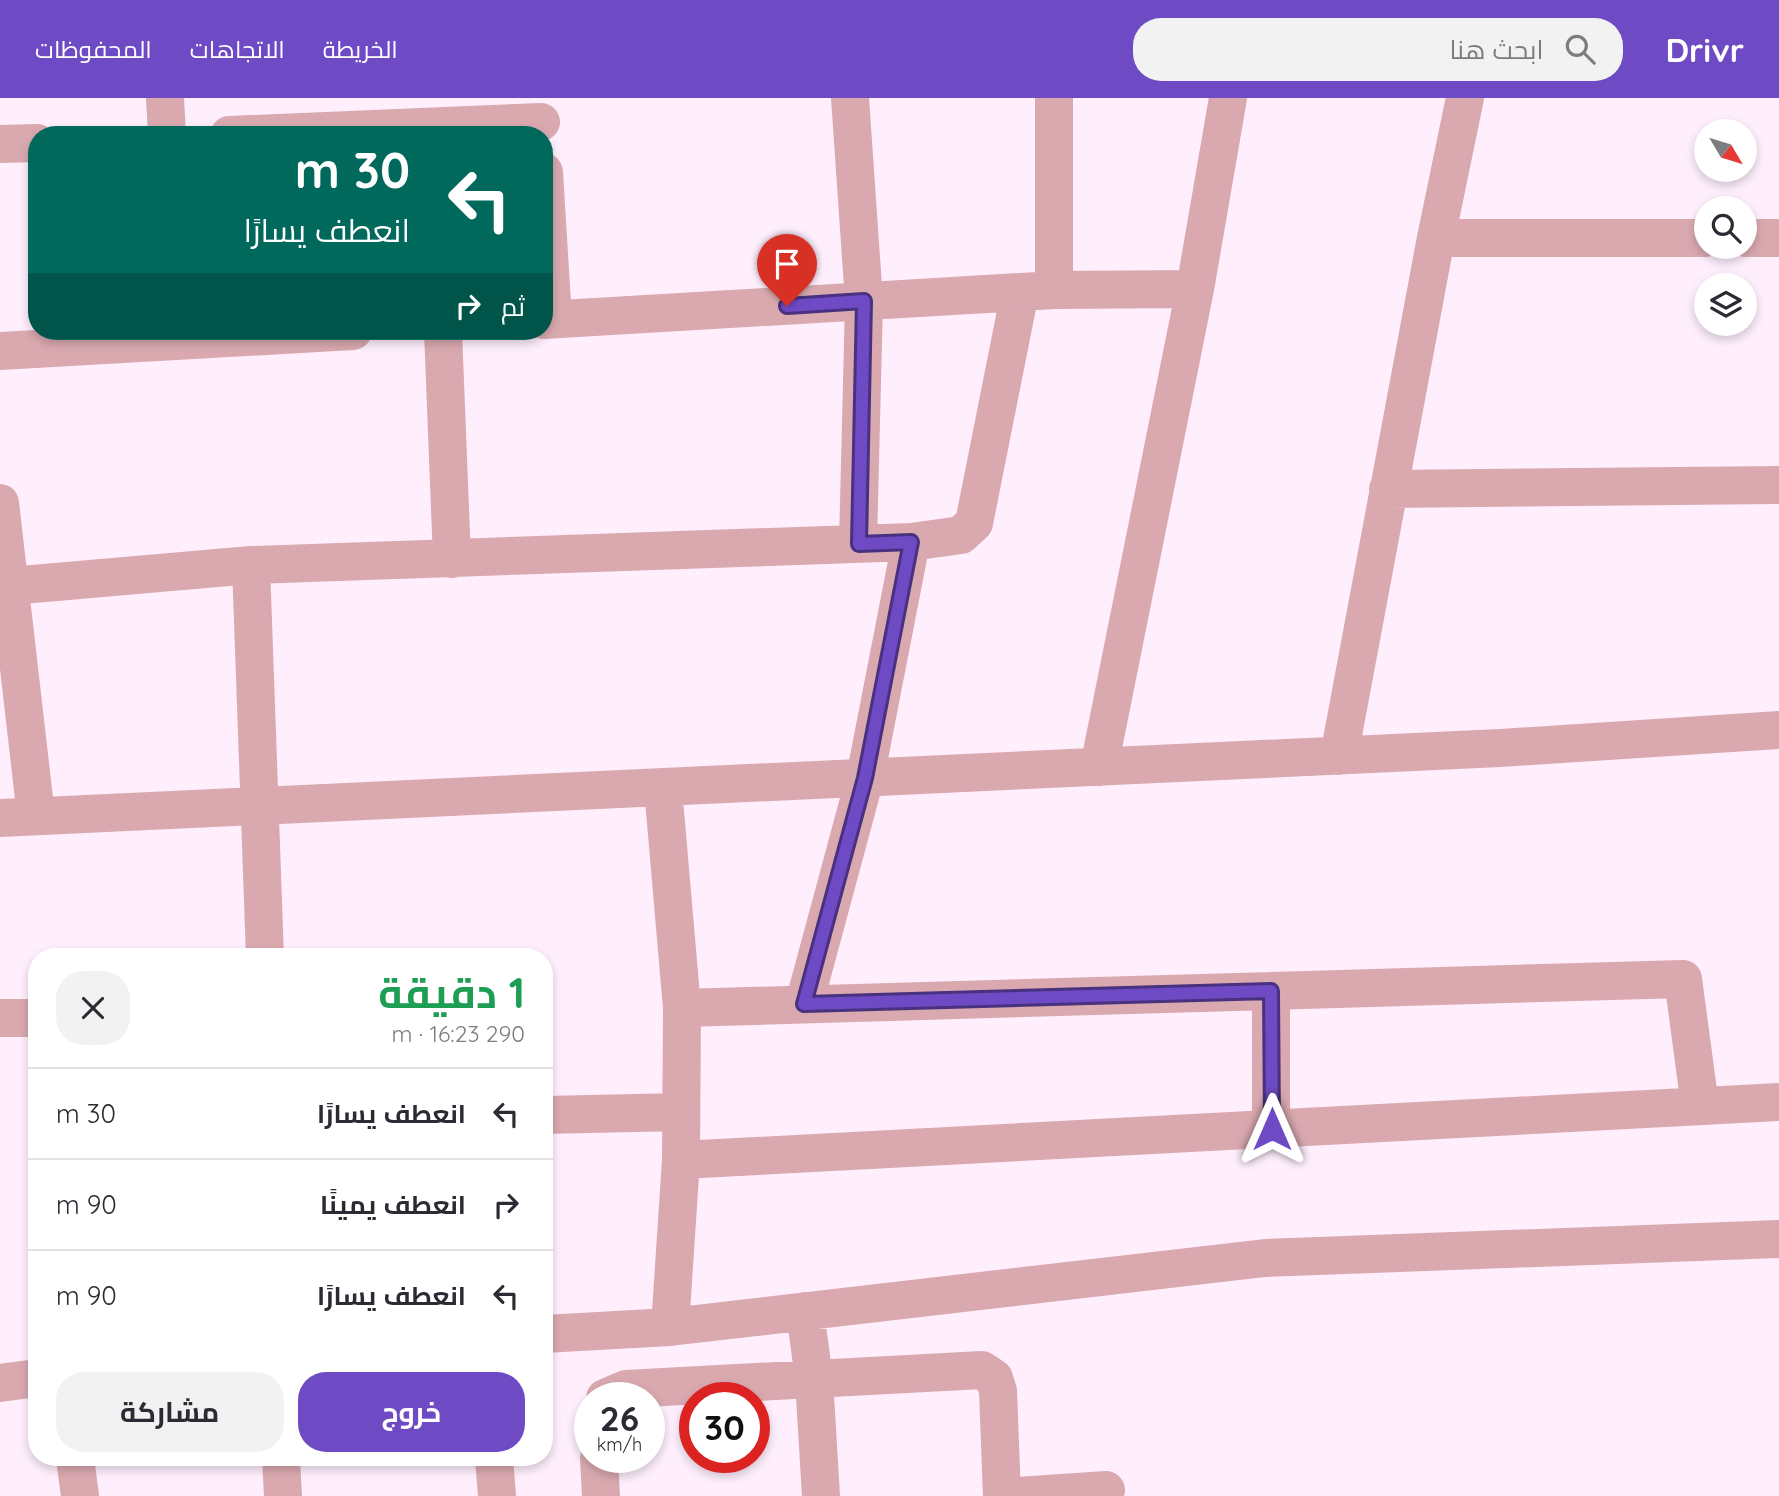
<!DOCTYPE html>
<html lang="ar">
<meta charset="utf-8">
<style>
:root{--surface:#fff;--page:#f2f2f3;--text:#2b2b33;--muted:#7c7c81;--line:#e1e1e2;--accent:#6e4bc4}
body{margin:0;font-family:Quicksand,Cairo,sans-serif;background:var(--page);color:var(--text);direction:rtl;height:100vh;display:flex;flex-direction:column;font-size:26px;white-space:nowrap}
*{box-sizing:border-box;margin:0}
p{font-size:23px;color:var(--muted)}
.icon{flex:none;width:38px;height:38px;fill:none;stroke:currentColor;stroke-width:2;stroke-linecap:round;stroke-linejoin:round}
.map{position:relative;flex:1;overflow:hidden;direction:ltr}
.panel{position:absolute;left:28px;top:850px;width:525px;height:518px;display:flex;flex-direction:column;background:var(--surface);border-radius:28px;box-shadow:0 4px 10px #0003;direction:rtl}
.panel>*{flex:none}
.top-card{position:absolute;left:28px;top:28px;width:525px;height:214px;border-radius:28px;box-shadow:0 4px 10px #0003;direction:rtl;background:#00695c;color:#fff;overflow:hidden}
.needle{width:46px;rotate:128deg}
.tools{position:absolute;left:1694px;top:21px;display:grid;gap:14px}
.tools a{display:grid;place-items:center;width:63px;height:63px;border-radius:50%;background:var(--surface);box-shadow:0 4px 10px #0003;font-size:35px}
.speed{position:absolute;left:574px;top:1284px;display:flex;gap:14px;font-size:35px;font-weight:700;text-align:center}
.speed>*{display:grid;place-content:center;width:91px;height:91px;border-radius:50%;background:var(--surface);box-shadow:0 4px 10px #0003;line-height:1}
.speed small{font-size:18px;font-weight:400}
.speed .limit{border:10px solid #d22;background:#fff;color:#111}
.pin{position:absolute;display:grid;place-items:center;width:60px;height:60px;color:#fff;margin:-72px -30px;border-radius:50% 50% 50% 0;rotate:-45deg;box-shadow:0 0 7px #0007}
.pin .icon{rotate:45deg}
.me{position:absolute;width:77px;margin:-38px;rotate:0deg;stroke-linejoin:round;filter:drop-shadow(0 0 5px #0008)}
.turn{display:flex;align-items:center;gap:24px;height:147px;padding:0 28px;font-size:32px}
.turn .icon{width:91px;height:91px;stroke-width:2.5}
.turn b{display:block;font-size:49px;line-height:60px}
.then{display:flex;align-items:center;height:66px;padding:0 28px;background:#0003;gap:14px;font-size:26px}
.round{display:grid;place-items:center;flex:none;width:74px;height:74px;border-radius:28px;background:var(--page)}
.overview{display:flex;align-items:center;justify-content:space-between;height:119px;padding:0 28px}
h1{font-size:42px;font-weight:700;line-height:52px;color:#1e9e55}
.cta{display:flex;gap:14px;margin-top:auto;padding:14px 28px}
.cta a{flex:1;height:80px;border-radius:28px;background:var(--accent);color:#fff;font-size:28px;font-weight:700;line-height:80px;text-align:center}
.cta a+a{background:var(--page);color:var(--text)}
ul{padding:0;list-style:none}
li{display:flex;align-items:center;gap:21px;height:91px;padding:0 28px;border-top:2px solid var(--line)}
li div{flex:1}
li b{display:block;font-size:26px}
li em{font-style:normal}
header{display:flex;align-items:center;gap:42px;box-sizing:border-box;height:98px;padding:0 35px;background:var(--accent);color:#fff}
header strong{font-size:33px}
nav{display:flex;gap:38px;margin-inline-start:auto;font-size:24px}
.search{width:490px;height:63px;background:var(--page);display:flex;align-items:center;gap:18px;box-sizing:border-box;padding:0 24px;border-radius:28px;color:var(--muted);font-size:26px}
.map>svg:first-child{display:block}
.lines{fill:none;stroke-linecap:round;stroke-linejoin:round}
.minor{stroke:#daa9b0;stroke-width:38}
.route-casing{stroke:#48317f;stroke-width:18}
.route{stroke:#6e4bc4;stroke-width:12}
</style>
<header>
<strong>Drivr</strong>
<div class="search"><svg class="icon" aria-label="search" viewBox="0 0 24 24"><circle cx="10" cy="10" r="6"/><path d="M15 15l6 6"/></svg>ابحث هنا</div>
<nav><a>الخريطة</a><a>الاتجاهات</a><a>المحفوظات</a></nav>
</header>
<div class="map">
<svg width="1779" height="1398" viewBox="0 0 1779 1398">
<rect width="100%" height="100%" fill="#ffeffd"/>
<g class="lines">
<path class="minor" d="M 165,0 L 167,37
M 850,0 L 864,203 L 858,446
M 229,37 L 541,24
M 0,46 L 37,45
M 544,74 L 553,221
M 1436,140 L 1706,140
M 1745,140 L 1779,140
M 1054,192 L 1054,0
M 544,222 L 1054,192 L 1195,191
M 443,233 L 452,461
M 0,253 L 353,233
M 1388,391 L 1779,387
M 0,405 L 36,718
M 251,467 L 265,859
M 10,488 L 251,467 L 911,444 L 961,437 L 974,425 L 1020,194
M 1339,658 L 1436,140 L 1465,0
M 1099,669 L 1195,191 L 1228,0
M 663,690 L 682,910 L 681,1062 L 670,1229
M 0,720 L 1500,650 L 1779,632
M 1271,893 L 1271,1031
M 804,906 L 865,680 L 911,444
M 682,910 L 1683,881 L 1700,1008
M 0,920 L 37,920
M 544,1017 L 681,1014
M 681,1062 L 1779,1004
M 805,1213 L 814,1281 L 821,1398
M 544,1236 L 670,1229 L 1265,1160 L 1779,1141
M 0,1285 L 37,1280
M 605,1300 L 626,1291 L 982,1272 L 994,1280 L 998,1293 L 1002,1398
M 75,1360 L 80,1398
M 281,1360 L 283,1398
M 494,1360 L 497,1398
M 599,1360 L 601,1398
M 1016,1398 L 1106,1392"/>
</g>
<g class="lines">
<defs>
<path id="route" d="M 787,208 L 864,203 L 859,446 L 911,444 L 865,680 L 804,906 L 1271,893 L 1272,1031"/>
</defs>
<use href="#route" class="route-casing"/>
<use href="#route" class="route"/>
</g>
</svg>
<div class="tools">
<a><svg class="needle" viewBox="-14 -14 28 28"><path d="M0-13l5 13h-10z" fill="#e53935"/><path d="M0 13l5-13h-10z" fill="#7c7c81"/></svg></a>
<a><svg class="icon" aria-label="search" viewBox="0 0 24 24"><circle cx="10" cy="10" r="6"/><path d="M15 15l6 6"/></svg></a>
<a><svg class="icon" aria-label="layers" viewBox="0 0 24 24"><path d="M12 4l9 5-9 5-9-5zM3 14l9 5 9-5"/></svg></a>
</div>
<div class="speed"><div>26<small>km/h</small></div><div class="limit">30</div></div>
<div class="pin" style="left:787px;top:208px;background:#d93025"><svg class="icon" aria-label="arrive" viewBox="0 0 24 24"><path d="M6 21V4h12l-3 4 3 4H6"/></svg></div>
<svg class="me" style="left:1272px;top:1031px" viewBox="-20 -20 40 40"><path d="M0-17L14 15 0 8-14 15z" fill="#6e4bc4" stroke="#fff" stroke-width="4"/></svg>
<div class="top-card">
<div class="turn"><svg class="icon" aria-label="left" viewBox="0 0 24 24"><path d="M17 20v-9H6M10 6l-5 5 5 5"/></svg><div><b>30 m</b>انعطف يسارًا</div></div>
<div class="then">ثم<svg class="icon" aria-label="right" viewBox="0 0 24 24"><path d="M7 20v-9h11M14 6l5 5-5 5"/></svg></div>
</div>
<section class="panel">
<div class="overview"><div><h1>1 دقيقة</h1><p>290 m · 16:23</p></div><a class="round"><svg class="icon" aria-label="close" viewBox="0 0 24 24"><path d="M6 6l12 12M18 6L6 18"/></svg></a></div>
<ul>
<li><svg class="icon" aria-label="left" viewBox="0 0 24 24"><path d="M17 20v-9H6M10 6l-5 5 5 5"/></svg><div><b>انعطف يسارًا</b></div><em>30 m</em></li>
<li><svg class="icon" aria-label="right" viewBox="0 0 24 24"><path d="M7 20v-9h11M14 6l5 5-5 5"/></svg><div><b>انعطف يمينًا</b></div><em>90 m</em></li>
<li><svg class="icon" aria-label="left" viewBox="0 0 24 24"><path d="M17 20v-9H6M10 6l-5 5 5 5"/></svg><div><b>انعطف يسارًا</b></div><em>90 m</em></li>
</ul>
<div class="cta"><a>خروج</a><a>مشاركة</a></div>
</section>
</div>
